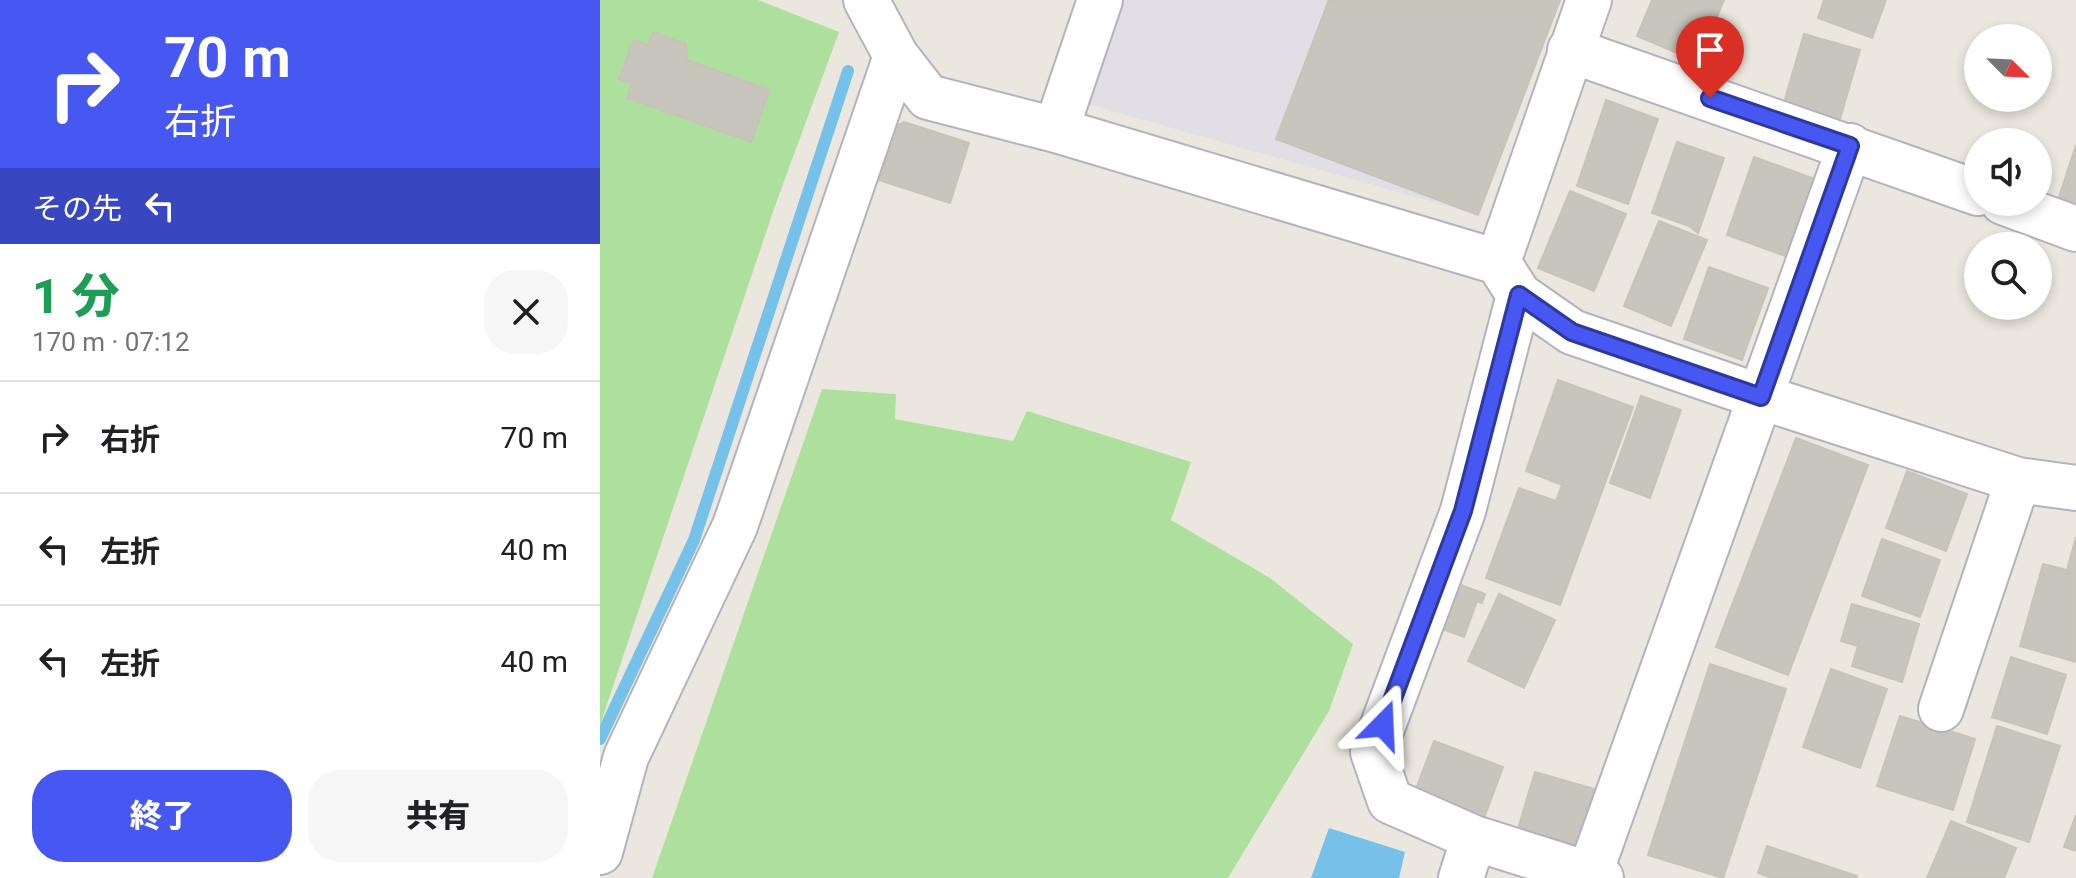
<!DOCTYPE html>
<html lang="ja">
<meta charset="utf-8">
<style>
:root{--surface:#fff;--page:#f6f6f6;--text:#202124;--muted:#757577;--line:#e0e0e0;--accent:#4658f1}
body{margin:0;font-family:Roboto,"Noto Sans JP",sans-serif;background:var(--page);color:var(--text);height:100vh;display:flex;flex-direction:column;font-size:30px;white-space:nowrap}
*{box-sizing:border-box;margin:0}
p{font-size:26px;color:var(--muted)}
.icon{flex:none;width:44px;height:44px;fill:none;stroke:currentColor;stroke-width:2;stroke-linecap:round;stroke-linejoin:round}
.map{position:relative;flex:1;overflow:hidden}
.side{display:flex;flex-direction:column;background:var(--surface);width:600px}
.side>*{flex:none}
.banner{background:#4658f1;color:#fff;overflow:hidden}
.needle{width:52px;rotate:114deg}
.buttons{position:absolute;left:1364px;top:24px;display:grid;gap:16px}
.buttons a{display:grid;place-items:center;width:88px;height:88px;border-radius:50%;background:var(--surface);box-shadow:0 4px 12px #0003;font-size:40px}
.pin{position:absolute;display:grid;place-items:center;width:68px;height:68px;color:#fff;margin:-82px -34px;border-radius:50% 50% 50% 0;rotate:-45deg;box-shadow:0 0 8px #0007}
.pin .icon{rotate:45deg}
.me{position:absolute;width:88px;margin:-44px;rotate:21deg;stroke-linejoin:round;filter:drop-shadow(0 0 6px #0008)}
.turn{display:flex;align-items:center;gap:28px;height:168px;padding:0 32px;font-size:36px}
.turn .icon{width:104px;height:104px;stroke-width:2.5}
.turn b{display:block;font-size:56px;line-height:68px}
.then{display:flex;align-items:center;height:76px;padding:0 32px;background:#0003;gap:16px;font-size:30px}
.round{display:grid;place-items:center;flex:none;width:84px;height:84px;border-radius:32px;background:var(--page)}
.summary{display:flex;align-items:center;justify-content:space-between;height:136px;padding:0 32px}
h1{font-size:48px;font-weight:800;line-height:60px;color:#1e9e55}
.primary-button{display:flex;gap:16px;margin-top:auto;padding:16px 32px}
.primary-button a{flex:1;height:92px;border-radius:32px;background:var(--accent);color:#fff;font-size:32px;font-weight:800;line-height:92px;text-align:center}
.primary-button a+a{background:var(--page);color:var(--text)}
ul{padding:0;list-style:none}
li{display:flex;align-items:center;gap:24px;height:112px;padding:0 32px;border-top:2px solid var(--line)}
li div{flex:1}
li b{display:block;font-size:30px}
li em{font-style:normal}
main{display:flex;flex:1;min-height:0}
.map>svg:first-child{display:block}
.industrial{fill:#e1dee5}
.green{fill:#aee09d}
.water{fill:#76c1e9}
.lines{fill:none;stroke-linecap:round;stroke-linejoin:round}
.stream{stroke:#76c1e9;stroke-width:12}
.building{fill:#c8c5bd;stroke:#c8c3b8;stroke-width:2}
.street-casing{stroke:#b2b3be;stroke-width:48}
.secondary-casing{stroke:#b2b3be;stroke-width:48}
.street{stroke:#fff;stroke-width:44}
.secondary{stroke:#fff;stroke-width:44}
.route-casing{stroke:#2e399d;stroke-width:20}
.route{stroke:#4658f1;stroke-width:14}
</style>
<main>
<section class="side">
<div class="banner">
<div class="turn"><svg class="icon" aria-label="right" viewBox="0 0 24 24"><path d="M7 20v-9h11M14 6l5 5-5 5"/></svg><div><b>70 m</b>右折</div></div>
<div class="then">その先<svg class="icon" aria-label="left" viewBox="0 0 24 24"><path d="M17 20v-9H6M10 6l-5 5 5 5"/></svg></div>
</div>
<div class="summary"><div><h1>1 分</h1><p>170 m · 07:12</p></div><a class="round"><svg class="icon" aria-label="close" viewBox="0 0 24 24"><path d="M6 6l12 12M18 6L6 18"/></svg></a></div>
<ul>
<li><svg class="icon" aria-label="right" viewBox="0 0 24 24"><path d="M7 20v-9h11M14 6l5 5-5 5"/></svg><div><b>右折</b></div><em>70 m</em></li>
<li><svg class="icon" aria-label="left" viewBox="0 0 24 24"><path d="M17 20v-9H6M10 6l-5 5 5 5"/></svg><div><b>左折</b></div><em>40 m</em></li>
<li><svg class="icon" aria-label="left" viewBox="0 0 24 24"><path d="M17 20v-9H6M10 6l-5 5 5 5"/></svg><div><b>左折</b></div><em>40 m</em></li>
</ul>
<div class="primary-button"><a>終了</a><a>共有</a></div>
</section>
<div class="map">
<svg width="1476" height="878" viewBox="0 0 1476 878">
<rect width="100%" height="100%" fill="#ece7de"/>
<path class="industrial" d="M 519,0 L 960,0 L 878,215 L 484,103 Z"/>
<path class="green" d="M 0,0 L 158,0 L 239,32 L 175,206 L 0,725 Z
M 222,389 L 296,394 L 295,419 L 413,441 L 427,411 L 591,462 L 571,520 L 670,578 L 753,644 L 729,711 L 628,878 L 52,878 Z"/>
<path class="water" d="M 729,828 L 805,852 L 799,878 L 711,878 Z"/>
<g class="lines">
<path class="stream" d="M 0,739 L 94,540 L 248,71"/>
</g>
<path class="building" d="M 729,0 L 960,0 L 878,215 L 676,139 Z
M 1052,0 L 1124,0 L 1098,62 L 1037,36 Z
M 1224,0 L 1286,0 L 1272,38 L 1218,18 Z
M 53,32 L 86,44 L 87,60 L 170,90 L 151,142 L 27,98 L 32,83 L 19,79 L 33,40 L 48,45 Z
M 1204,34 L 1260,50 L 1238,126 L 1183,106 Z
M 1006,100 L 1058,119 L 1028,204 L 977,186 Z
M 304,122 L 369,143 L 350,203 L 270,177 L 286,131 Z
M 1077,142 L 1124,158 L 1098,233 L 1089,226 L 1052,213 Z
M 1476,145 L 1476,206 L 1458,200 Z
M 1154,157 L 1215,179 L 1188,257 L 1127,235 Z
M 970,191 L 1026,214 L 994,291 L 938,268 Z
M 1059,221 L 1107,240 L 1071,326 L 1024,306 Z
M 1109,267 L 1168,288 L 1142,360 L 1084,339 Z
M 958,380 L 1033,407 L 960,605 L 886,578 L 919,488 L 956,501 L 962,485 L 926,471 Z
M 1041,396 L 1081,410 L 1050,498 L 1010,483 Z
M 1196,438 L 1268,465 L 1188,675 L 1116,647 Z
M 1307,471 L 1367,494 L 1346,551 L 1286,528 Z
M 1476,537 L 1476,662 L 1420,646 L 1443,564 L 1467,570 Z
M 1282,539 L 1340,560 L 1320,617 L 1262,596 Z
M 845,579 L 885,594 L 882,603 L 877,601 L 864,637 L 828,624 Z
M 899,594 L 955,620 L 924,688 L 868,661 Z
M 1252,604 L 1319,624 L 1302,682 L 1252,666 L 1258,646 L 1241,641 Z
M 1411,657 L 1466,675 L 1447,734 L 1392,717 Z
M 1110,664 L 1186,689 L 1123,878 L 1048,855 Z
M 1231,669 L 1287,689 L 1260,768 L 1203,747 Z
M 1300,716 L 1375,739 L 1353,810 L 1277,786 Z
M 1397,726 L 1460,746 L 1429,842 L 1367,822 Z
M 834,741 L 903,767 L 881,826 L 812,800 Z
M 935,772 L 994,789 L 976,853 L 916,835 Z
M 1476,815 L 1476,851 L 1464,847 Z
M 1351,821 L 1416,848 L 1404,878 L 1327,878 Z
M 1167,846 L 1257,876 L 1256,878 L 1172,878 L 1158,873 Z"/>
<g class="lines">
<defs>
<path id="street" d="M 266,0 L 296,56 L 328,97 L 456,130 L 898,262 L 919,295 L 972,332 L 1161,397 L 1418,480 L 1476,488
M 970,50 L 1378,193
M 1403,202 L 1476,229
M 898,262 L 989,0
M 919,295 L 863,511 L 773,752 L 790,801 L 874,838 L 1001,878
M 1341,709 L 1418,480
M 0,852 L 26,757 L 135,526 L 296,56
M 990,873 L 1250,146
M 861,878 L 874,838"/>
<path id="secondary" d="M 456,130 L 500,0"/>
</defs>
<use href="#street" class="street-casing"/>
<use href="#secondary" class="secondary-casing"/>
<use href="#street" class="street"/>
<use href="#secondary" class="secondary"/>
</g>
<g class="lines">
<defs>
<path id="route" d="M 783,725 L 863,511 L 919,295 L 972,332 L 1161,397 L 1250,146 L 1110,98"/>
</defs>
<use href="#route" class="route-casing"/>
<use href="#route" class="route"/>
</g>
</svg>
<div class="buttons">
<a><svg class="needle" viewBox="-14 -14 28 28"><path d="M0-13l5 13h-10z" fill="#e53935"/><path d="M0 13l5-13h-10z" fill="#757577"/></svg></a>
<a><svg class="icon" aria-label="sound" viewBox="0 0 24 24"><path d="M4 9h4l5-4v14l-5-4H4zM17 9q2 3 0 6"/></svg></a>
<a><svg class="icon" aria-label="search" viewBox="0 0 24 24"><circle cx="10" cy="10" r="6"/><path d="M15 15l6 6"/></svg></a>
</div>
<div class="pin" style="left:1110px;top:98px;background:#d93025"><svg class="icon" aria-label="arrive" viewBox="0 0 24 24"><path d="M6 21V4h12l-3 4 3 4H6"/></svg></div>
<svg class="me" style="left:783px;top:725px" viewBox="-20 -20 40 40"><path d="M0-17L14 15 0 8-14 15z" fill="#4658f1" stroke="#fff" stroke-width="4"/></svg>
</div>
</main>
